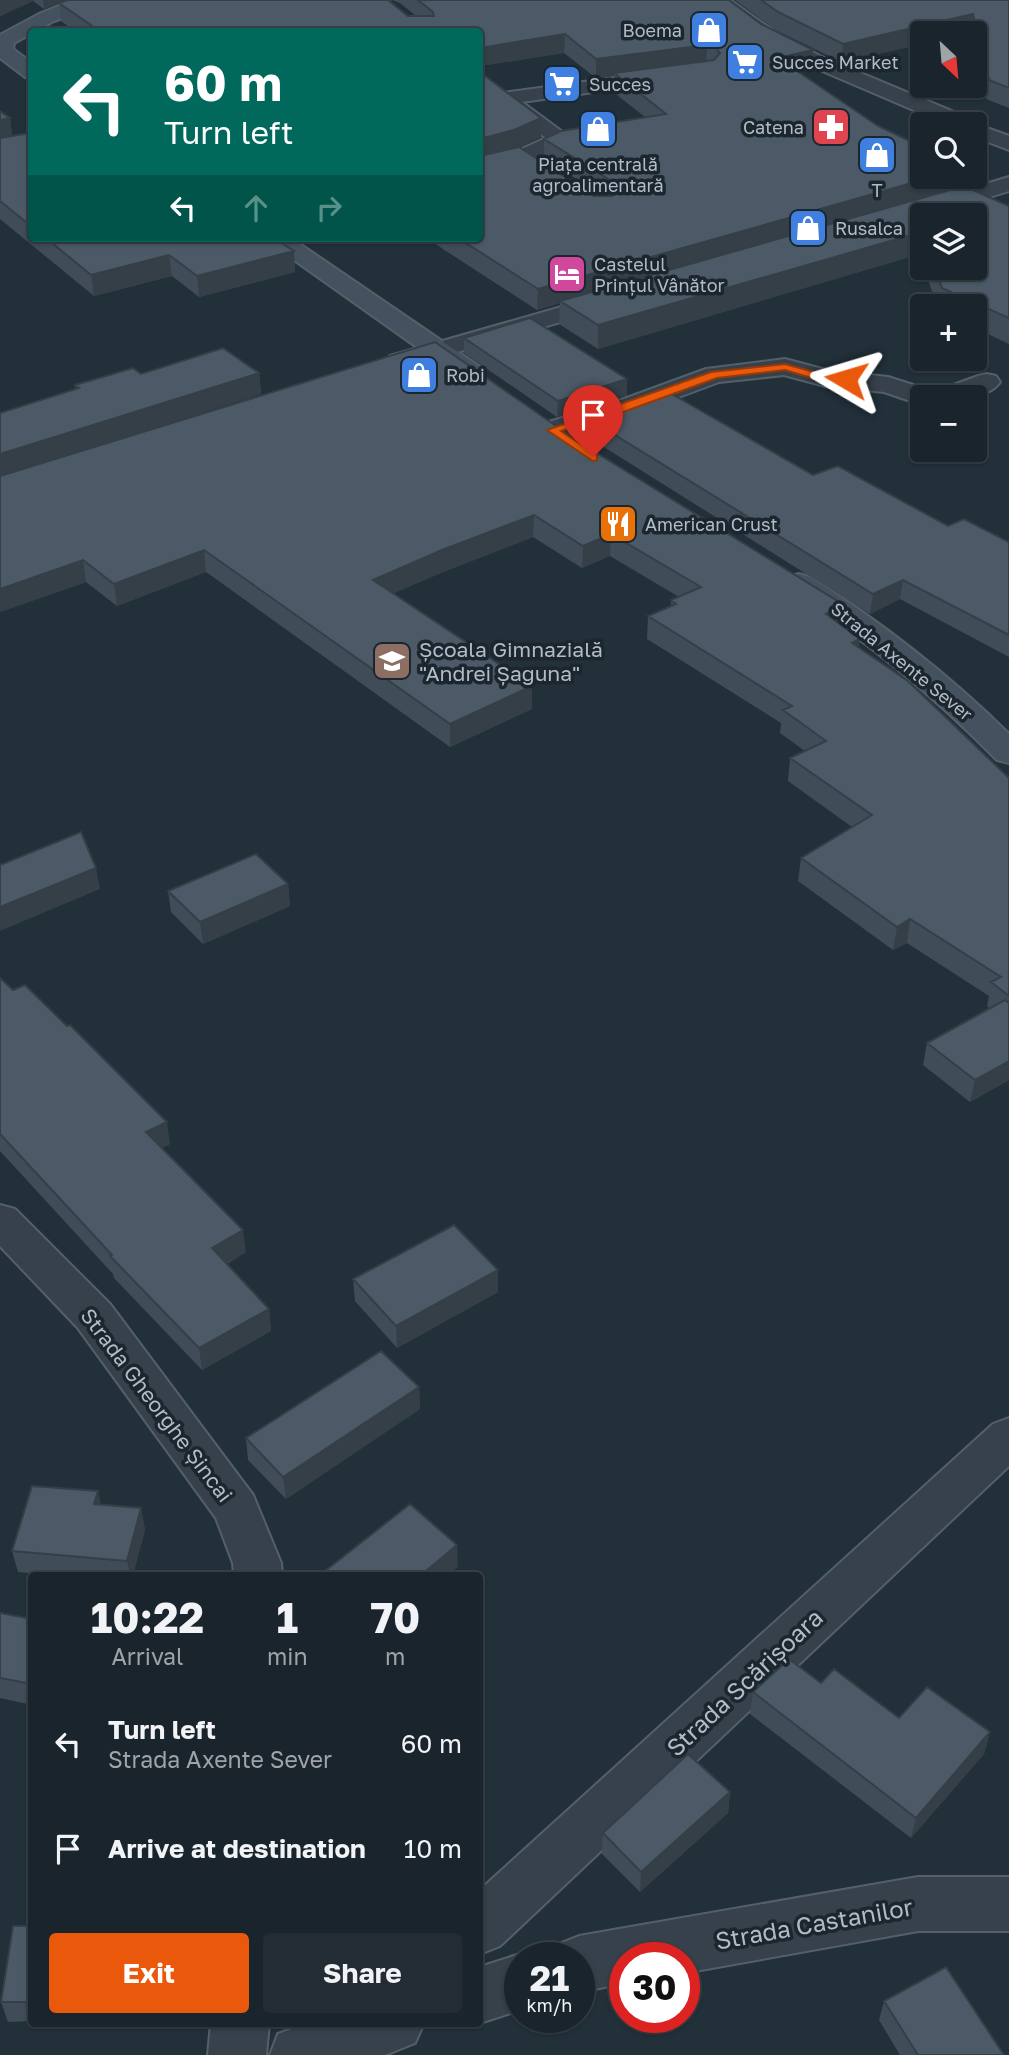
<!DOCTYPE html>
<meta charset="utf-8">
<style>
:root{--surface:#1a242c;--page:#232c34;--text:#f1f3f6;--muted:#9fa4a9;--line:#384148;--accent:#ea580c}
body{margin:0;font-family:"Golos Text",sans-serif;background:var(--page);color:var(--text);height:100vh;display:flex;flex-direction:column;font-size:26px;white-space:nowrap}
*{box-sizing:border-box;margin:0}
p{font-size:23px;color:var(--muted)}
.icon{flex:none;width:38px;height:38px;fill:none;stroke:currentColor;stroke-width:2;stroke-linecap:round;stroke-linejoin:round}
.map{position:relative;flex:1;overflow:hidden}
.panel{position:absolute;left:28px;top:1572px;width:455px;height:455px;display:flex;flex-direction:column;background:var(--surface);border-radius:7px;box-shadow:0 2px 5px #0004,0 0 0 2px var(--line)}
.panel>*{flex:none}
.guide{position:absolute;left:28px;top:28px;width:455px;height:214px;border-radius:7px;box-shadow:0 2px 5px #0004,0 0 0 2px var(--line);background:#00695c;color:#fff;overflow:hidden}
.needle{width:46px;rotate:154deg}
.controls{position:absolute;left:910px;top:21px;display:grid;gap:14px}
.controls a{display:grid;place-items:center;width:77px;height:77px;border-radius:7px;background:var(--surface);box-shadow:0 2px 5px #0004,0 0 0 2px var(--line);font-size:35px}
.speed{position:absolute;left:504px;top:1942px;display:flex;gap:14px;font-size:35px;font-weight:700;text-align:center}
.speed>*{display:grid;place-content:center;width:91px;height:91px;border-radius:50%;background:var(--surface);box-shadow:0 2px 5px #0004,0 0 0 2px var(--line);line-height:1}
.speed small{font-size:18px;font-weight:400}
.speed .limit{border:10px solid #d22;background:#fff;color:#111}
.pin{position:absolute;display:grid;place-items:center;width:60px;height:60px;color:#fff;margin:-72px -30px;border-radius:50% 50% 50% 0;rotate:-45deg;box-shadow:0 0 7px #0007}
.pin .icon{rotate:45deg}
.me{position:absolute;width:77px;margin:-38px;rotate:277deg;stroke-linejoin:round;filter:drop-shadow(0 0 5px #0008)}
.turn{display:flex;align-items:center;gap:24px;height:147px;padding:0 21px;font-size:32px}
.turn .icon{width:91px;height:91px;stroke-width:2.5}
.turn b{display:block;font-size:49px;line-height:60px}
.lanes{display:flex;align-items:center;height:66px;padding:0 21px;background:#0003;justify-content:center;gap:35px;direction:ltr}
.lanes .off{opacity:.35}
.eta{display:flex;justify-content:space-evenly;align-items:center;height:119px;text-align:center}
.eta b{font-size:42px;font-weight:700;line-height:49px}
.button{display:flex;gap:14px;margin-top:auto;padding:14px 21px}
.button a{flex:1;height:80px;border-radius:7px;background:var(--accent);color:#fff;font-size:28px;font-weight:700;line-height:80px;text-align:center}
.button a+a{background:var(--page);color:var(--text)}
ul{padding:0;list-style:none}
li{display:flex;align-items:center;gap:21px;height:105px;padding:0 21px}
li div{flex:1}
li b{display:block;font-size:26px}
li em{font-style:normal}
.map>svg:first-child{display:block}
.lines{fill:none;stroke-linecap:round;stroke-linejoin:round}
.minor-casing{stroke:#545f69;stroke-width:4}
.tertiary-casing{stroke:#545f69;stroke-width:4}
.secondary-casing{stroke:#545f69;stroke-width:4}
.minor{fill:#36414b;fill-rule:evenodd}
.tertiary{fill:#36414b;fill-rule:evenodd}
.secondary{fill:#44515e;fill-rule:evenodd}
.wall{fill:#404d58;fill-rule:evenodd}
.shaded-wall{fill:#343f47}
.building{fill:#4b5a66;stroke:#343f47;stroke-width:2}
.route{fill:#ea580c;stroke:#983908;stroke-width:2}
.labels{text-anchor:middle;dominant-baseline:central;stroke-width:7;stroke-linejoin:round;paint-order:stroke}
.far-poi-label{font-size:18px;fill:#b1bcc7;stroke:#1b262f;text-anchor:start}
.far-street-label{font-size:18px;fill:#b1bcc7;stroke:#1b262f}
.poi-label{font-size:21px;fill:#b1bcc7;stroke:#1b262f;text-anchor:start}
.street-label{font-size:21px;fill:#b1bcc7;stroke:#1b262f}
.near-street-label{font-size:24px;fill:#b1bcc7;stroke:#1b262f}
</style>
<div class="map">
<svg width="1009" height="2055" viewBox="0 0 1009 2055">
<rect width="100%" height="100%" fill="#22303a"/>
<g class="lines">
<defs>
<path id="minor" d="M 709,0 L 730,0 L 775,32 L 820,56 L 971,119 L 973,123 L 1009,136 L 1009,150 L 975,137 L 975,124 L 946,124 L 806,64 L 761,40 Z
M 665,71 L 672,73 L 675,77 L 672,81 L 522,102 L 572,139 L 569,144 L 530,162 L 480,173 L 480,161 L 515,152 L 546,138 L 496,102 L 493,98 L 496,94 Z
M 1009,177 L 1009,191 L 931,215 L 923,213 L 920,208 L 923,203 Z
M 610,293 L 619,295 L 622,300 L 619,305 L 399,369 L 390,366 L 386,361 L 390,356 Z
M 785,359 L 826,370 L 888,377 L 932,391 L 934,395 L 937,391 L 978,376 L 987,374 L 996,376 L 1000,382 C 985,403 945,397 922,397 L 922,405 L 884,392 L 825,386 L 784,375 L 719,382 L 631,415 L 552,438 L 542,436 L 538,430 L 542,424 L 613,403 L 706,369 Z
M 0,1205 L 15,1209 L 110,1304 L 253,1495 L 281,1563 L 282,1575 L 234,1575 L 233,1563 L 216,1518 L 78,1328 L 0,1246 Z
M 1009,1418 L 1009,1466 L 500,1946 L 480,1954 L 480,1890 L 993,1424 Z
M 211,2023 L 269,2023 L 266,2055 L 208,2055 Z"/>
<path id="tertiary" d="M 918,1877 L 1009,1877 L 1009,1931 L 918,1931 L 684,1973 L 684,1958 L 625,1958 L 625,1983 L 579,1992 L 579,1958 L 553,1958 L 559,1944 L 579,1936 Z
M 520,1954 L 530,1958 L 520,1958 L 520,2010 L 480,2023 L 479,2023 L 480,1967 Z
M 308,2023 L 424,2023 L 415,2043 L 385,2055 L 270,2055 L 278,2034 Z"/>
<path id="secondary" d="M 74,0 L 103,0 L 101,4 L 54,21 L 14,43 L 13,49 L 32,63 L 32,79 L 25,77 L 0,58 L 0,35 L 41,13 Z
M 263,238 L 291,238 L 480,367 L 484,373 L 480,379 L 471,381 L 462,379 Z
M 799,574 L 810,577 C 881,622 948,674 1009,734 L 1009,763 L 997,760 C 933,695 865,639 788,589 L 784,583 L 788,577 Z"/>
</defs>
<use href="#minor" class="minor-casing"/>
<use href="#tertiary" class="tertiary-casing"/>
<use href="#secondary" class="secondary-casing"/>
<use href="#minor" class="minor"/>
<use href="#tertiary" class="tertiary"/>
<use href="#secondary" class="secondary"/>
</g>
<path class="wall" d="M 0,0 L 729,0 L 761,24 L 813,50 L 811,69 L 798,72 L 922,177 L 963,177 L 962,186 L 1009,206 L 1009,344 L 975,328 L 975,306 L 937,306 L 924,268 L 975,268 L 922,215 L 922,262 L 920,254 L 598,349 L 559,324 L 560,303 L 537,310 L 426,238 L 480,238 L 480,72 L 541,118 L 541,137 L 519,147 L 594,196 L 603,196 L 544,158 L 544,139 L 645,117 L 613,92 L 614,76 L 596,78 L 564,53 L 480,66 L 480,32 L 76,32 L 61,21 L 59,3 L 44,9 L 33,1 L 0,16 ZM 392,0 L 400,3 L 416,16 L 408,16 L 390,2 Z
M 735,0 L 1009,0 L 1009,108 L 986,99 L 975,51 L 975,33 L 922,33 L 922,44 L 841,62 L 776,30 Z
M 0,111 L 10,118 L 12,136 L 32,134 L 32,238 L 277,238 L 277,240 L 294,251 L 295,272 L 199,297 L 172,276 L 94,296 L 0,219 Z
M 295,238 L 325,238 L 304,244 Z
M 464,338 L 627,379 L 627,395 L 557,417 L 464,353 Z
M 435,342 L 842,626 L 859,648 L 1009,778 L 1009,1080 L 970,1102 L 923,1065 L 927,1043 L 989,1008 L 987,1006 L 989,996 L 907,943 L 893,950 L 798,881 L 801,858 L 852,827 L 788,781 L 790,758 L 805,751 L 780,733 L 781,723 L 647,639 L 648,616 L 671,606 L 671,600 L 679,597 L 610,556 L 582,568 L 533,537 L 443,572 L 394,593 L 532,709 L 450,747 L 206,572 L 117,606 L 86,582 L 0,612 L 0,413 L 76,390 L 75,385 L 141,374 L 259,373 L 261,394 L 11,473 Z
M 658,397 L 813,475 L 948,526 L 1009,542 L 1009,657 L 900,599 L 870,614 L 580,432 L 581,414 Z
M 288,884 L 290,906 L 203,944 L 171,912 L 168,891 Z
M 0,978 L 170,1144 L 162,1148 L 246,1252 L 227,1264 L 269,1309 L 271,1331 L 202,1370 L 114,1278 L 113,1274 L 0,1151 Z
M 498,1270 L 498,1292 L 397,1348 L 355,1301 L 353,1279 Z
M 419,1387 L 420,1409 L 286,1499 L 248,1460 L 246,1438 Z
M 101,1505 L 141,1508 L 145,1530 L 133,1575 L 47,1575 L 18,1572 L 12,1551 Z
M 0,1613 L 32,1619 L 32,1705 L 0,1698 Z
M 821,1683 L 899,1718 L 990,1732 L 984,1754 L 911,1838 L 750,1714 L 753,1692 Z
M 730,1792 L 728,1813 L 640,1892 L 602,1854 L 603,1833 Z
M 32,1797 L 32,1825 L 27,1808 Z
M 32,1926 L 32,2021 L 8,2022 L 1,2002 Z
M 884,2001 L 1004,2055 L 900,2055 L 879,2020 Z"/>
<path class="shaded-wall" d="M 0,0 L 33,0 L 33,1 L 0,16 Z
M 43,0 L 67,0 L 44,9 Z
M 973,14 L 970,33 L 922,33 L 922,44 L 841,62 L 843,44 Z
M 565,34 L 564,53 L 480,66 L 480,48 Z
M 707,45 L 706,63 L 614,73 L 614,76 L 596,78 L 596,59 Z
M 813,50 L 811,69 L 776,77 L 778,58 Z
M 10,118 L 12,137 L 0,140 L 0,120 Z
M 541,118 L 541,137 L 514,150 L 480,158 L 480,139 Z
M 933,177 L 963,177 L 962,188 L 560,301 L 560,303 L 537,310 L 538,289 Z
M 922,232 L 920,254 L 598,349 L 598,325 Z
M 304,238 L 325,238 L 304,244 Z
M 294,251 L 295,272 L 199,297 L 197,276 Z
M 169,255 L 172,276 L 94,296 L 91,275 Z
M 259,373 L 261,394 L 0,476 L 0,454 Z
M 627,379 L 627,395 L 557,417 L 558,401 Z
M 534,515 L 533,537 L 443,572 L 374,602 L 373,580 L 442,550 Z
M 611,534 L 610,556 L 582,568 L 583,546 Z
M 204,550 L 206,572 L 117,606 L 114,584 Z
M 83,560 L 86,582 L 0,612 L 0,589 Z
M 903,580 L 900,599 L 870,614 L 873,594 Z
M 844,605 L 842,627 L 826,614 Z
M 860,639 L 857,661 L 852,643 Z
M 532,686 L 532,709 L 450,747 L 450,724 Z
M 96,868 L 100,889 L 0,931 L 0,907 Z
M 288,884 L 290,906 L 203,944 L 200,922 Z
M 910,919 L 907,943 L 893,950 L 897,927 Z
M 1009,1061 L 1009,1080 L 970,1102 L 975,1080 Z
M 167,1122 L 170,1144 L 150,1154 L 146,1132 Z
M 243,1230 L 246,1252 L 215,1270 L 212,1248 Z
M 498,1270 L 498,1292 L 397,1348 L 396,1326 Z
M 269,1309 L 271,1331 L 202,1370 L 199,1348 Z
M 419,1387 L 420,1409 L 286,1499 L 283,1477 Z
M 98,1491 L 103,1513 L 94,1504 Z
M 141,1508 L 145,1530 L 133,1575 L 130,1575 L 127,1561 Z
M 457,1545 L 458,1567 L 448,1575 L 421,1575 Z
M 990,1732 L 984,1754 L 911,1838 L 916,1818 Z
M 730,1792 L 728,1813 L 640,1892 L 641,1872 Z"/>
<path class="building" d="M 68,0 L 388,0 L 408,16 L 434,16 L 433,12 L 418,0 L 729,0 L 761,24 L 813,50 L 778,58 L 878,126 L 922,147 L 922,177 L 933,177 L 538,289 L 458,238 L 480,238 L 480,155 L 480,156 L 519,147 L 594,196 L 612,196 L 617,190 L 613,182 L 544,139 L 561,131 L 666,114 L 614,73 L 714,60 L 720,53 L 715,47 L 707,45 L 596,59 L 565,34 L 480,48 L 480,32 L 101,32 L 59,3 Z
M 761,0 L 1009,0 L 1009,88 L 989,80 L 973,14 L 843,44 L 778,12 Z
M 480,72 L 541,118 L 514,130 L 480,139 Z
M 0,111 L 10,118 L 0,120 Z
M 30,133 L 32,134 L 32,227 L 0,201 L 0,138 Z
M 964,186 L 1009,206 L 1009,318 L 942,288 L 935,268 L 975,268 L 975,215 L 922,215 L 922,232 L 598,325 L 560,301 Z
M 46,238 L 274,238 L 294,251 L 197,276 L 169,255 L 91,275 Z
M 530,318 L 627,379 L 558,401 L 464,338 Z
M 435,342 L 582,444 L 844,605 L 826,614 L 860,639 L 852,643 L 908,681 L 1009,778 L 1009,996 L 991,982 L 1001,977 L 910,919 L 897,927 L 801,858 L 872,815 L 790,758 L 826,741 L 783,710 L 792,706 L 648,616 L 676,604 L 671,600 L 701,587 L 611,534 L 583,546 L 534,515 L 442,550 L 373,580 L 532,686 L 450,724 L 204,550 L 114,584 L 83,560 L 0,589 L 0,476 Z
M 223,348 L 259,373 L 0,454 L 0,413 L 79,388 L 75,385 L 133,368 L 141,374 Z
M 652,392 L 658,397 L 670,393 L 813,475 L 838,466 L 948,526 L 964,519 L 1009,542 L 1009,635 L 903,580 L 873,594 L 581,414 Z
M 81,832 L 96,868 L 0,907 L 0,865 Z
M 256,854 L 288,884 L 200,922 L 168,891 Z
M 0,978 L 13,990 L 25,985 L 67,1026 L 70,1025 L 167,1122 L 146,1132 L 243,1230 L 212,1248 L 269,1309 L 199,1348 L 110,1256 L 112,1255 L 0,1134 Z
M 1005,1000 L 1009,1003 L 1009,1061 L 975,1080 L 927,1043 Z
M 454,1225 L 498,1270 L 396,1326 L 353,1279 Z
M 381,1351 L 419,1387 L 283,1477 L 246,1438 Z
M 32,1486 L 98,1491 L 94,1504 L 141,1508 L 127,1561 L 12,1551 Z
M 410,1504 L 457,1545 L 421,1575 L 320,1575 Z
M 0,1613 L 32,1619 L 32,1684 L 0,1678 Z
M 789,1659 L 821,1683 L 834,1669 L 899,1718 L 927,1687 L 990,1732 L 916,1818 L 753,1692 Z
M 688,1754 L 730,1792 L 641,1872 L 603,1833 Z
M 32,1797 L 32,1809 L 27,1808 Z
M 13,1926 L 32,1926 L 32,2002 L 1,2002 Z
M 946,1967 L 1004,2055 L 918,2055 L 884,2001 Z"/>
<path class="route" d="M 785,364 L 825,375 L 846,375 L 851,379 L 846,382 L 825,382 L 785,370 L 717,378 L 626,411 L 561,431 L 597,455 L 597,460 L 593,461 L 547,430 L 711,372 Z"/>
<defs>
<symbol id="shop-square" viewBox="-11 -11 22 22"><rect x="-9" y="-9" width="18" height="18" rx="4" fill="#3f7fe0" stroke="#1b262f"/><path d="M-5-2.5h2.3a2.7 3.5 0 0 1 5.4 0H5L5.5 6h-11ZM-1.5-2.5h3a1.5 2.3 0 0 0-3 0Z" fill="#fff"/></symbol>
<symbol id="supermarket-square" viewBox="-11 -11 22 22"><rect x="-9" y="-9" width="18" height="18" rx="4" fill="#3f7fe0" stroke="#1b262f"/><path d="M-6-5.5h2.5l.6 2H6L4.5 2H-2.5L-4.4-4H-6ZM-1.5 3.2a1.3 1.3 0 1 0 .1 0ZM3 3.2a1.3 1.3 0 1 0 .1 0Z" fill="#fff"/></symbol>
<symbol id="pharmacy-square" viewBox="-11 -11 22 22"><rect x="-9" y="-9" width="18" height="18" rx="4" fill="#e0444e" stroke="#1b262f"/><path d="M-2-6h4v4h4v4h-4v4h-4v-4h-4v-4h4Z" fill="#fff"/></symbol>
<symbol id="hotel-square" viewBox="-11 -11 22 22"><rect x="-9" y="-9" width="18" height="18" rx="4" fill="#d1479c" stroke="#1b262f"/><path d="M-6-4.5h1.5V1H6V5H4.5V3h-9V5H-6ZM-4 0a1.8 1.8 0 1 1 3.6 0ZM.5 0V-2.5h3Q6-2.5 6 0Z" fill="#fff"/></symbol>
<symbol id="restaurant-square" viewBox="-11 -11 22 22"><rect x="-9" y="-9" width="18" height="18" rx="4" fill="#e8710a" stroke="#1b262f"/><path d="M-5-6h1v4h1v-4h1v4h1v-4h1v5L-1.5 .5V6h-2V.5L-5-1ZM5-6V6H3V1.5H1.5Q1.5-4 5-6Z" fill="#fff"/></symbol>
<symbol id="school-square" viewBox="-11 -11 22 22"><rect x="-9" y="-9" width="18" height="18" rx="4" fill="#8d6e63" stroke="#1b262f"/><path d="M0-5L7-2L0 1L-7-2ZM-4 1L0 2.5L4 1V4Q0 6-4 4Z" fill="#fff"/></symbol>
</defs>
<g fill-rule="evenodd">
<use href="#shop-square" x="687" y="8" width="44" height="44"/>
<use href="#supermarket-square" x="723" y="40" width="44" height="44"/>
<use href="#supermarket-square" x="540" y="62" width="44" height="44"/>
<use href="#pharmacy-square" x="809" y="105" width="44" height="44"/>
<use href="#shop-square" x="576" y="107" width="44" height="44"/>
<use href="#shop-square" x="855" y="133" width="44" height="44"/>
<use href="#shop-square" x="786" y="206" width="44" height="44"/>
<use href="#hotel-square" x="545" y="252" width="44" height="44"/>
<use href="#shop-square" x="397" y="353" width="44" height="44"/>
<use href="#restaurant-square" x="596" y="502" width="44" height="44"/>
<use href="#school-square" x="370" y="639" width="44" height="44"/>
</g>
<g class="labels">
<g class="far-poi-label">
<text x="682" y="30" text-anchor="end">Boema</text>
<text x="772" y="62">Succes Market</text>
<text x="589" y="84">Succes</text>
<text x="804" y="127" text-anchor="end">Catena</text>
<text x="598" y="164" text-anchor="middle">Piața centrală<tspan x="598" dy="21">agroalimentară</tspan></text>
<text x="877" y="190" text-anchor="middle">T</text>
<text x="835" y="228">Rusalca</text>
<text x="594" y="264">Castelul<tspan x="594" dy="21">Prințul Vânător</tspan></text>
<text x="446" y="375">Robi</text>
<text x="645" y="524">American Crust</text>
</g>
<g class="far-street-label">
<text transform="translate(902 661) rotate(39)">Strada Axente Sever</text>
</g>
<g class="poi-label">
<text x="419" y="649">Școala Gimnazială<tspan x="419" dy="24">"Andrei Șaguna"</tspan></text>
</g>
<g class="street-label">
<text transform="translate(157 1405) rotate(53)">Strada Gheorghe Șincai</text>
</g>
<g class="near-street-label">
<text transform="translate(744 1682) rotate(-43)">Strada Scărișoara</text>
<text transform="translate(814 1923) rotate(-10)">Strada Castanilor</text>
</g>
</g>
</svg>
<div class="controls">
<a><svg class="needle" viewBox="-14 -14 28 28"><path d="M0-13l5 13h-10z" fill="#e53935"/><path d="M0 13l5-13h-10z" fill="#9fa4a9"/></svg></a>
<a><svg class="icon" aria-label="search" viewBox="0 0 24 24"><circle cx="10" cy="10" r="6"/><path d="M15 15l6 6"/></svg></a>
<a><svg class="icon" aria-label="layers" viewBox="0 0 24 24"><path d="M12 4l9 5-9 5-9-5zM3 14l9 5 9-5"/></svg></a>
<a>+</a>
<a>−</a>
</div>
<div class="speed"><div>21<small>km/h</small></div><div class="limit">30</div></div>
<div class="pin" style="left:593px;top:457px;background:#d93025"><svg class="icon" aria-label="arrive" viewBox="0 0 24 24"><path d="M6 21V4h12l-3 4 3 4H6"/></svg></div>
<svg class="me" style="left:846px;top:379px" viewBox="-20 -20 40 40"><path d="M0-17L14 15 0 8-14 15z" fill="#ea580c" stroke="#fff" stroke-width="4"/></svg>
<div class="guide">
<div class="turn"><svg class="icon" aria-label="left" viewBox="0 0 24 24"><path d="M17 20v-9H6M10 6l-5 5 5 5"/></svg><div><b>60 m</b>Turn left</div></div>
<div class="lanes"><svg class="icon" aria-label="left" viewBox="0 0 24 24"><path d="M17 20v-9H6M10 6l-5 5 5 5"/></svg><svg class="icon off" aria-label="ahead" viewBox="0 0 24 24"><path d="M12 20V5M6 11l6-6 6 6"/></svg><svg class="icon off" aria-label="right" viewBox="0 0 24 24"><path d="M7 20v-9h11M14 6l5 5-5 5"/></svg></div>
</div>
<section class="panel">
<div class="eta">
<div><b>10:22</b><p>Arrival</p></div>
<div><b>1</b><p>min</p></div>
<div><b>70</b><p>m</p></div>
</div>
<ul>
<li><svg class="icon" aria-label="left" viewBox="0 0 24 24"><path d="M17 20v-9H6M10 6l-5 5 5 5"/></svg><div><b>Turn left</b><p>Strada Axente Sever</p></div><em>60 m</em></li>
<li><svg class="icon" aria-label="arrive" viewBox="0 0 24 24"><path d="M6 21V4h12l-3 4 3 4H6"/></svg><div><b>Arrive at destination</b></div><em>10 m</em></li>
</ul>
<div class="button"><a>Exit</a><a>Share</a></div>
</section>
</div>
